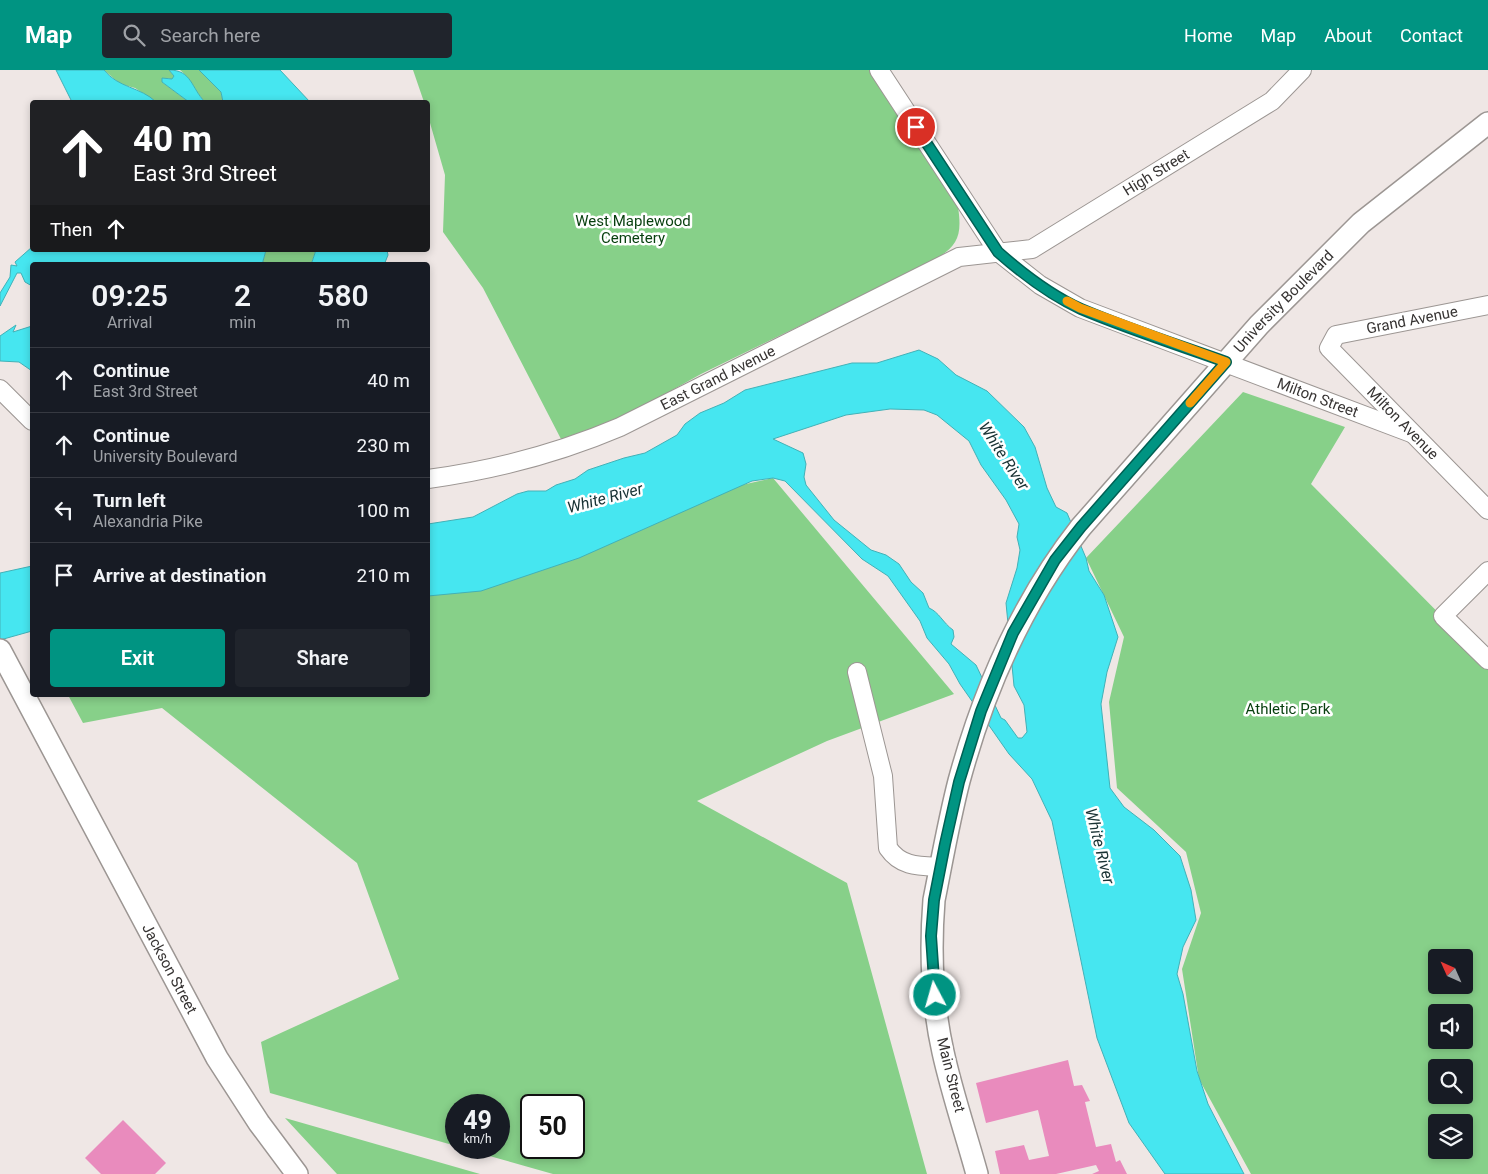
<!DOCTYPE html>
<style>
:root{--surface:#171b24;--page:#20242c;--text:#f1f3f6;--muted:#9ea1a6;--line:#363941;--accent:#009482}
body{margin:0;font-family:Roboto,sans-serif;background:var(--page);color:var(--text);height:100vh;display:flex;flex-direction:column;font-size:19px;white-space:nowrap}
*{box-sizing:border-box;margin:0}
p{font-size:16px;color:var(--muted)}
.icon{flex:none;width:28px;height:28px;fill:none;stroke:currentColor;stroke-width:2;stroke-linecap:round;stroke-linejoin:round}
.map{position:relative;flex:1;overflow:hidden}
.details{position:absolute;left:30px;top:192px;width:400px;height:435px;display:flex;flex-direction:column;background:var(--surface);border-radius:5px;box-shadow:0 2px 8px #0003}
.details>*{flex:none}
.hud{position:absolute;left:30px;top:30px;width:400px;height:152px;border-radius:5px;box-shadow:0 2px 8px #0003;background:#202124;color:#fff;overflow:hidden}
.needle{width:32px;rotate:315deg}
.buttons{position:absolute;left:1428px;top:879px;display:grid;gap:10px}
.buttons a{display:grid;place-items:center;width:45px;height:45px;border-radius:5px;background:var(--surface);box-shadow:0 2px 8px #0003;font-size:25px}
.speed{position:absolute;left:445px;top:1024px;display:flex;gap:10px;font-size:25px;font-weight:700;text-align:center}
.speed>*{display:grid;place-content:center;width:65px;height:65px;border-radius:50%;background:var(--surface);box-shadow:0 2px 8px #0003;line-height:1}
.speed small{font-size:12px;font-weight:400}
.speed .limit{border:2px solid #111;border-radius:8px;background:#fff;color:#111}
.pin{position:absolute;display:grid;place-items:center;width:42px;height:42px;color:#fff;margin:-21px;border:2px solid #fff;border-radius:50%;box-shadow:0 1px 5px #0007}
.me{position:absolute;width:55px;margin:-28px;rotate:354deg;stroke-linejoin:round;filter:drop-shadow(0 0 4px #0008)}
.turn{display:flex;align-items:center;gap:18px;height:105px;padding:0 20px;font-size:22px}
.turn .icon{width:65px;height:65px;stroke-width:2.5}
.turn b{display:block;font-size:35px;line-height:42px}
.then{display:flex;align-items:center;height:48px;padding:0 20px;background:#0003;gap:10px;font-size:19px}
.eta{display:flex;justify-content:space-evenly;align-items:center;height:85px;text-align:center}
.eta b{font-size:30px;font-weight:600;line-height:35px}
.button{display:flex;gap:10px;margin-top:auto;padding:10px 20px}
.button a{flex:1;height:58px;border-radius:5px;background:var(--accent);color:#fff;font-size:20px;font-weight:600;line-height:58px;text-align:center}
.button a+a{background:var(--page);color:var(--text)}
ul{padding:0;list-style:none}
li{display:flex;align-items:center;gap:15px;height:65px;padding:0 20px;border-top:1px solid var(--line)}
li div{flex:1}
li b{display:block;font-size:19px}
li em{font-style:normal}
header{display:flex;align-items:center;gap:30px;box-sizing:border-box;height:70px;padding:0 25px;background:var(--accent);color:#fff}
header strong{font-size:24px}
nav{display:flex;gap:28px;margin-inline-start:auto;font-size:18px}
.search{width:350px;height:45px;background:var(--page);display:flex;align-items:center;gap:12px;box-sizing:border-box;padding:0 18px;border-radius:5px;color:var(--muted);font-size:19px}
.map>svg:first-child{display:block}
.green{fill:#87d089;fill-rule:evenodd}
.water{fill:#46e6f0;stroke:#42b1b7;fill-rule:evenodd}
.building{fill:#e98bbd}
.lines{fill:none;stroke-linecap:round;stroke-linejoin:round}
.minor-casing{stroke:#9c9693;stroke-width:20}
.major-casing{stroke:#9c9693;stroke-width:24}
.minor{stroke:#fff;stroke-width:18}
.major{stroke:#fff;stroke-width:21}
.route-casing{stroke:#006054;stroke-width:12}
.route{stroke:#009482;stroke-width:9}
.slow{stroke:#f59e0b;stroke-width:9}
.labels{text-anchor:middle;dominant-baseline:central;stroke-width:5;stroke-linejoin:round;paint-order:stroke}
.street-label{font-size:15px;fill:#373433;stroke:#fff}
.park-label{font-size:15px;fill:#073f0e;stroke:#fff}
.water-label{font-size:16px;font-style:italic;fill:#193234;stroke:#fff}
</style>
<header>
<strong>Map</strong>
<div class="search"><svg class="icon" aria-label="search" viewBox="0 0 24 24"><circle cx="10" cy="10" r="6"/><path d="M15 15l6 6"/></svg>Search here</div>
<nav><a>Home</a><a>Map</a><a>About</a><a>Contact</a></nav>
</header>
<div class="map">
<svg width="1488" height="1104" viewBox="0 0 1488 1104">
<rect width="100%" height="100%" fill="#efe7e5"/>
<path class="green" d="M 104,0 L 169,0 L 174,6 L 172,10 L 168,8 L 162,12 L 189,32 L 156,32 L 135,18 L 120,14 Z
M 180,0 L 199,0 L 221,22 L 223,32 L 205,32 C 195,22 191,9 180,0 Z
M 413,0 L 873,0 L 958,137 C 963,169 956,178 929,193 L 701,304 L 626,346 L 562,371 L 483,218 L 443,162 L 445,105 L 428,46 L 428,32 L 424,32 Z
M 266,180 L 316,180 L 312,192 L 308,195 L 262,195 Z
M 1243,322 L 1345,357 L 1311,414 L 1488,593 L 1488,1104 L 1251,1104 L 1199,1009 L 1182,899 L 1201,843 L 1186,782 L 1117,718 L 1109,632 L 1124,567 L 1086,488 ZM 1436,888 L 1464,888 L 1464,915 L 1436,915 ZM 1436,942 L 1464,942 L 1464,970 L 1436,970 ZM 1436,998 L 1464,998 L 1464,1025 L 1436,1025 ZM 1436,1052 L 1464,1052 L 1464,1080 L 1436,1080 Z
M 773,408 L 954,624 L 827,671 L 697,731 L 847,813 L 927,1104 L 553,1104 L 461,1078 L 499,1078 L 499,1035 L 456,1035 L 456,1076 L 270,1023 L 261,972 L 399,909 L 357,793 L 162,638 L 83,653 L 68,625 L 428,625 L 428,485 ZM 531,1035 L 574,1035 L 574,1078 L 531,1078 Z
M 285,1048 L 480,1104 L 337,1104 Z"/>
<path class="water" d="M 56,0 L 104,0 C 118,18 141,17 156,32 L 72,32 Z
M 169,0 C 192,0 191,18 205,32 L 189,32 L 162,12 L 162,8 L 172,9 L 174,6 Z
M 199,0 L 280,0 L 310,32 L 223,32 L 221,22 Z
M 32,177 L 32,180 L 266,180 L 262,195 L 32,195 L 32,216 L 25,212 L 21,203 L 17,203 L 0,236 L 0,223 L 10,207 L 11,195 L 17,196 L 15,192 Z
M 316,180 L 387,180 L 388,185 L 384,195 L 308,195 L 312,192 Z
M 16,255 L 13,262 L 32,256 L 32,301 L 19,292 L 0,291 L 0,266 Z
M 919,280 L 938,289 L 956,305 L 987,321 L 1024,357 L 1035,377 L 1047,418 L 1056,437 L 1067,443 L 1086,488 L 1089,501 L 1104,525 L 1118,567 L 1107,602 L 1101,634 L 1110,718 L 1124,737 L 1154,760 L 1180,786 L 1191,820 L 1196,850 L 1183,877 L 1177,904 L 1183,924 L 1197,1001 L 1208,1034 L 1244,1104 L 1165,1104 L 1129,1053 L 1097,968 L 1052,751 L 1032,709 L 1009,684 L 960,614 L 949,594 L 927,568 L 920,551 L 888,506 L 862,489 L 785,411 L 773,408 L 752,411 L 579,488 L 481,521 L 428,526 L 428,454 L 473,447 L 517,424 L 528,421 L 546,421 L 556,415 L 575,409 L 588,400 L 624,388 L 645,383 L 677,365 L 685,354 L 700,343 L 724,333 L 745,320 L 852,293 L 877,293 ZM 890,339 L 924,340 L 937,345 L 969,371 L 981,395 L 1006,430 L 1019,454 L 1017,467 L 1020,480 L 1017,498 L 1006,533 L 1014,616 L 1024,635 L 1027,662 L 1022,668 L 1018,668 L 1005,650 L 1001,648 L 976,595 L 951,574 L 954,567 L 953,560 C 943,553 939,542 929,538 L 923,523 L 911,512 L 899,494 L 886,485 L 871,480 L 834,450 L 806,415 L 804,407 L 806,394 L 803,383 L 773,369 L 846,345 Z
M 32,496 L 32,561 L 0,570 L 0,503 Z"/>
<path class="building" d="M 1068,990 L 1074,1016 L 1082,1015 L 1090,1031 L 1085,1032 L 1096,1077 L 1111,1074 L 1116,1092 L 1120,1090 L 1127,1104 L 1092,1104 L 1099,1101 L 1096,1095 L 1056,1104 L 1000,1104 L 995,1081 L 1024,1075 L 1029,1090 L 1049,1086 L 1038,1040 L 986,1053 L 976,1013 Z
M 123,1050 L 166,1093 L 155,1104 L 101,1104 L 85,1088 Z"/>
<g class="lines">
<defs>
<g id="minor">
<path id="s1" d="M 879,0 L 998,182 L 1040,215 L 1080,238 L 1411,363"/>
<path id="s2" d="M 1488,235 L 1336,265 L 1329,278 L 1488,440"/>
<path d="M 0,319 L 32,351"/>
<path id="s3" d="M 428,409 C 494,400 559,383 620,357 L 959,187 L 1032,179 L 1272,31 L 1302,0"/>
<path d="M 1488,501 L 1443,546 L 1488,590"/>
<path d="M 857,602 L 883,706 L 888,778 C 901,797 919,796 941,797"/>
</g>
<g id="major">
<path id="s4" d="M 0,580 L 217,988 L 259,1053 L 297,1104"/>
<path id="s5" d="M 977,1104 C 966,1064 952,1023 943,982 C 932,933 930,880 934,830 C 942,790 949,750 959,711 C 984,619 1022,532 1081,457 L 1259,255 L 1361,153 L 1488,53"/>
</g>
</defs>
<use href="#minor" class="minor-casing"/>
<use href="#major" class="major-casing"/>
<use href="#minor" class="minor"/>
<use href="#major" class="major"/>
</g>
<g class="lines">
<defs>
<path id="route" d="M 916,57 L 998,182 C 1023,204 1050,225 1081,239 C 1128,259 1178,275 1226,292 L 1081,457 L 1055,490 L 1013,563 L 981,641 L 959,712 L 945,774 L 934,830 L 931,866 L 935,925"/>
</defs>
<use href="#route" class="route-casing"/>
<use href="#route" class="route"/>
<path class="slow" d="M 1067,231 L 1080,238 L 1226,292 L 1190,333"/>
</g>
<g class="labels">
<g class="street-label">
<text stroke="none"><textPath href="#s3" startOffset="798">High Street</textPath></text>
<text stroke="none"><textPath href="#s5" startOffset="988">University Boulevard</textPath></text>
<text transform="translate(1412 250) rotate(-11)">Grand Avenue</text>
<text stroke="none"><textPath href="#s3" startOffset="309">East Grand Avenue</textPath></text>
<text stroke="none"><textPath href="#s1" startOffset="571">Milton Street</textPath></text>
<text stroke="none"><textPath href="#s2" startOffset="275">Milton Avenue</textPath></text>
<text stroke="none"><textPath href="#s4" startOffset="361">Jackson Street</textPath></text>
<text transform="translate(951 1005) rotate(76)">Main Street</text>
</g>
<g class="park-label">
<text x="633" y="151">West Maplewood<tspan x="633" dy="17">Cemetery</tspan></text>
<text x="1288" y="639">Athletic Park</text>
</g>
<g class="water-label">
<text transform="translate(1004 386) rotate(57)">White River</text>
<text transform="translate(605 428) rotate(-15)">White River</text>
<text transform="translate(1100 776) rotate(76)">White River</text>
</g>
</g>
</svg>
<div class="buttons">
<a><svg class="needle" viewBox="-14 -14 28 28"><path d="M0-13l5 13h-10z" fill="#e53935"/><path d="M0 13l5-13h-10z" fill="#9ea1a6"/></svg></a>
<a><svg class="icon" aria-label="sound" viewBox="0 0 24 24"><path d="M4 9h4l5-4v14l-5-4H4zM17 9q2 3 0 6"/></svg></a>
<a><svg class="icon" aria-label="search" viewBox="0 0 24 24"><circle cx="10" cy="10" r="6"/><path d="M15 15l6 6"/></svg></a>
<a><svg class="icon" aria-label="layers" viewBox="0 0 24 24"><path d="M12 4l9 5-9 5-9-5zM3 14l9 5 9-5"/></svg></a>
</div>
<div class="speed"><div>49<small>km/h</small></div><div class="limit">50</div></div>
<div class="pin" style="left:916px;top:57px;background:#d93025"><svg class="icon" aria-label="arrive" viewBox="0 0 24 24"><path d="M6 21V4h12l-3 4 3 4H6"/></svg></div>
<svg class="me" style="left:935px;top:925px" viewBox="-20 -20 40 40"><circle r="17" fill="#009482" stroke="#fff" stroke-width="3"/><path d="M0-11L8 9 0 5-8 9z" fill="#fff"/></svg>
<div class="hud">
<div class="turn"><svg class="icon" aria-label="ahead" viewBox="0 0 24 24"><path d="M12 20V5M6 11l6-6 6 6"/></svg><div><b>40 m</b>East 3rd Street</div></div>
<div class="then">Then<svg class="icon" aria-label="ahead" viewBox="0 0 24 24"><path d="M12 20V5M6 11l6-6 6 6"/></svg></div>
</div>
<section class="details">
<div class="eta">
<div><b>09:25</b><p>Arrival</p></div>
<div><b>2</b><p>min</p></div>
<div><b>580</b><p>m</p></div>
</div>
<ul>
<li><svg class="icon" aria-label="ahead" viewBox="0 0 24 24"><path d="M12 20V5M6 11l6-6 6 6"/></svg><div><b>Continue</b><p>East 3rd Street</p></div><em>40 m</em></li>
<li><svg class="icon" aria-label="ahead" viewBox="0 0 24 24"><path d="M12 20V5M6 11l6-6 6 6"/></svg><div><b>Continue</b><p>University Boulevard</p></div><em>230 m</em></li>
<li><svg class="icon" aria-label="left" viewBox="0 0 24 24"><path d="M17 20v-9H6M10 6l-5 5 5 5"/></svg><div><b>Turn left</b><p>Alexandria Pike</p></div><em>100 m</em></li>
<li><svg class="icon" aria-label="arrive" viewBox="0 0 24 24"><path d="M6 21V4h12l-3 4 3 4H6"/></svg><div><b>Arrive at destination</b></div><em>210 m</em></li>
</ul>
<div class="button"><a>Exit</a><a>Share</a></div>
</section>
</div>
